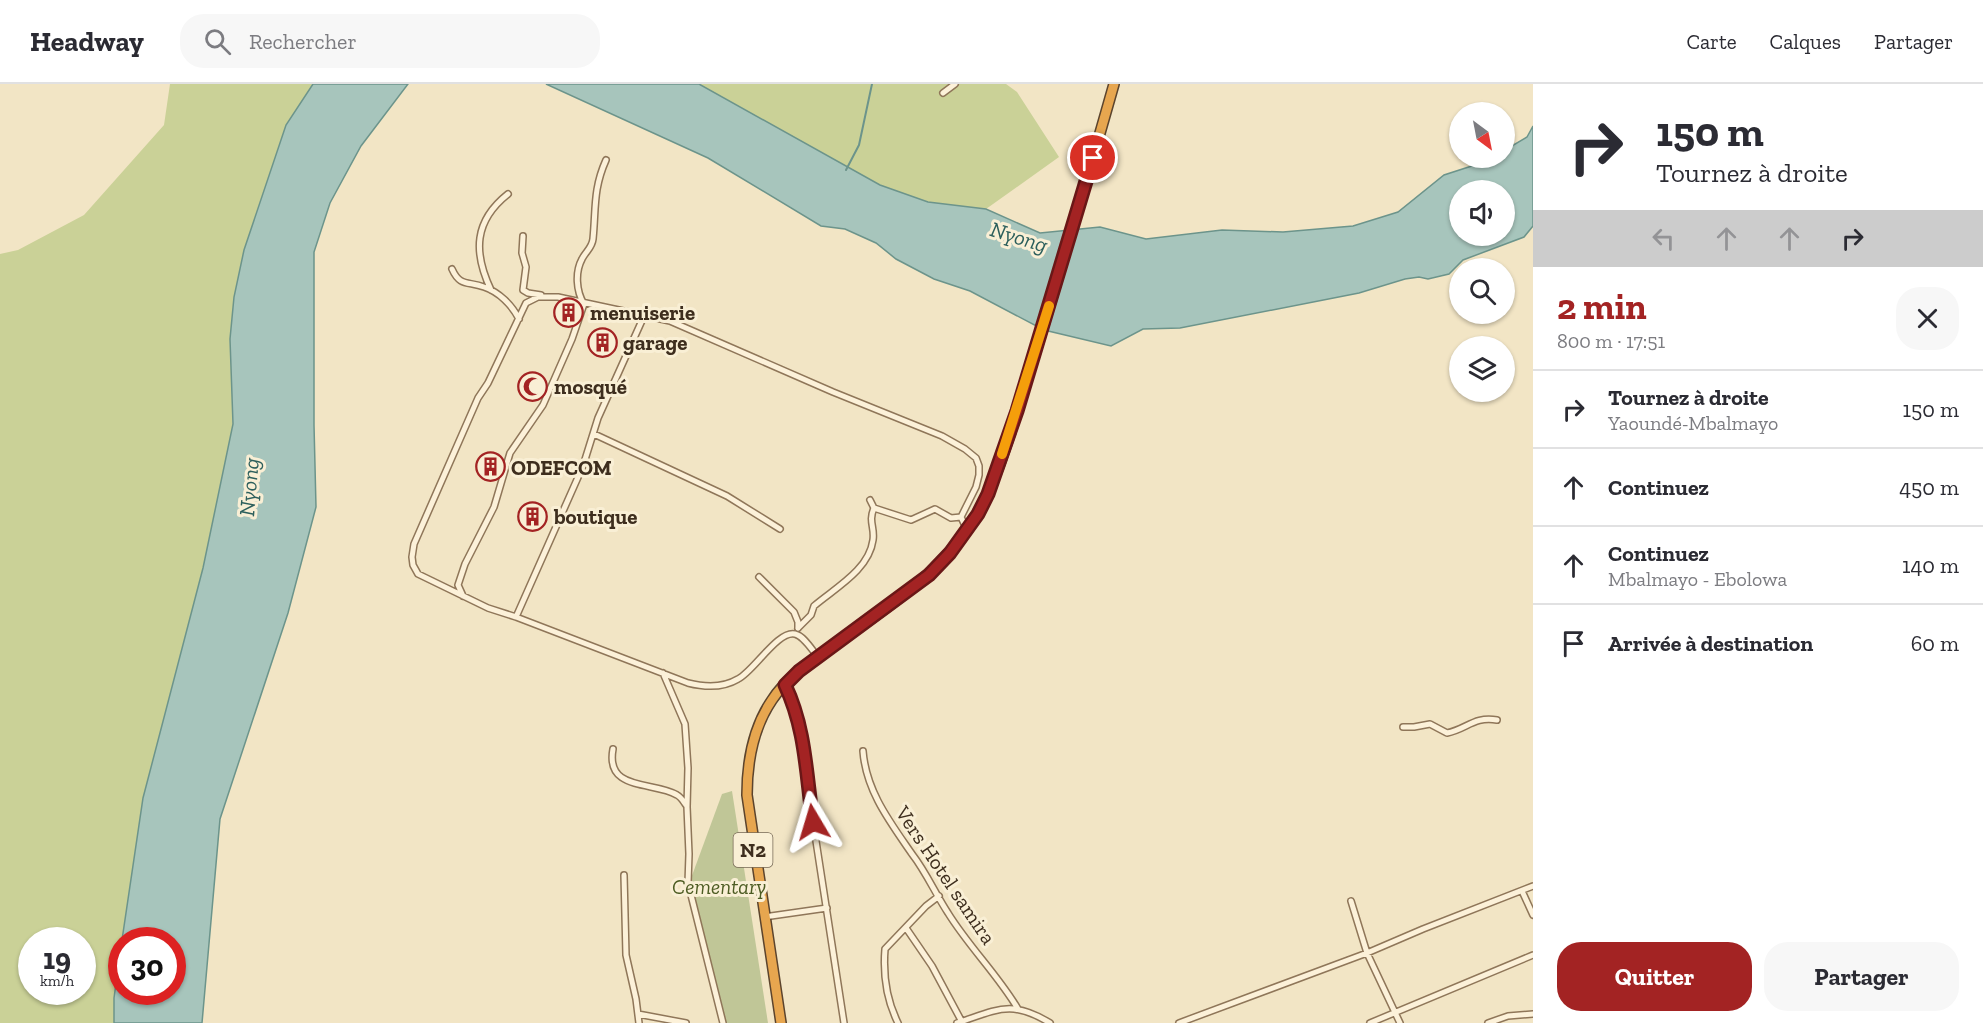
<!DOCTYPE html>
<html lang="fr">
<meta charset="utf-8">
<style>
:root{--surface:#fff;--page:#f7f7f7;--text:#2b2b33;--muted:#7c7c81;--line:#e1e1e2;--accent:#a32323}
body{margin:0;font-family:"Zilla Slab",serif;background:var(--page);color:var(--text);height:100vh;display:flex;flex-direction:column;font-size:22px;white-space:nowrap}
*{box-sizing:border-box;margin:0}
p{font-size:20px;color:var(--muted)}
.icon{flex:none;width:33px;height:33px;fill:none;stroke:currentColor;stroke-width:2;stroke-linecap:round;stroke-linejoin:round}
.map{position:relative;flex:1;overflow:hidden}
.sheet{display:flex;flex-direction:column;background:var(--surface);width:450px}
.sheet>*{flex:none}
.guide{background:#fff;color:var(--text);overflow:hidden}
.needle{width:39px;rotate:148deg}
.tools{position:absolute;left:1449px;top:18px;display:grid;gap:12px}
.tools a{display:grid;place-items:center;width:66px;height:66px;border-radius:50%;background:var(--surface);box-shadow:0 2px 4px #0004;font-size:30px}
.speed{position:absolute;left:18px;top:843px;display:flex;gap:12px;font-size:30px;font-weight:700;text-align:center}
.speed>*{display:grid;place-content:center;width:78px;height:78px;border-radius:50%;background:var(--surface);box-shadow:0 2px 4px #0004;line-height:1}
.speed small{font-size:15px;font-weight:400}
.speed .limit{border:9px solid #d22;background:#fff;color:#111}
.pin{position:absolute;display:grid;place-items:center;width:51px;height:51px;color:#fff;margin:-26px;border:3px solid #fff;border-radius:50%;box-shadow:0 2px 6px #0007}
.me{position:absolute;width:66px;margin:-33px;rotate:353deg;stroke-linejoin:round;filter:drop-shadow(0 0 4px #0008)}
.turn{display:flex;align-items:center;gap:21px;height:126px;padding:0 24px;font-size:27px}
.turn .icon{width:78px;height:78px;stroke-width:2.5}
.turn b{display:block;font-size:42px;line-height:51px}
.lanes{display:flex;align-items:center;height:57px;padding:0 24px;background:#0003;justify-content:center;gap:30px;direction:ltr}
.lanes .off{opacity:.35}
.round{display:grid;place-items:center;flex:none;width:63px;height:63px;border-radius:24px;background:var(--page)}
.overview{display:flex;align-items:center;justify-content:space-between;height:102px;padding:0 24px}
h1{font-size:36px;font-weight:800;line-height:45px;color:var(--accent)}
.button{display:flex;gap:12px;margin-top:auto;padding:12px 24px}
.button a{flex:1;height:69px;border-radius:24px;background:var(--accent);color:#fff;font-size:24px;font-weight:800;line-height:69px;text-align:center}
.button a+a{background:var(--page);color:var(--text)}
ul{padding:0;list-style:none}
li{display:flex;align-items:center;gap:18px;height:78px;padding:0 24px;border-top:2px solid var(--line)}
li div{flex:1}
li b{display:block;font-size:22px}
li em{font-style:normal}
header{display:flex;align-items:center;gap:36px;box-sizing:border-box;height:84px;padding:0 30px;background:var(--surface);border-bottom:2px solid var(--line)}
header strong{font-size:28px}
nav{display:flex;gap:33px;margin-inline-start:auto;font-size:21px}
.search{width:420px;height:54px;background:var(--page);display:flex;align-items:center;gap:15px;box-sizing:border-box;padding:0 21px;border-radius:24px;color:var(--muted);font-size:22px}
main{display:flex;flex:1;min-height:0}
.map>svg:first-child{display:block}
.green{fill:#cad197;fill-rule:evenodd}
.cemetery{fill:#c0c697}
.water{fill:#a7c5bc;stroke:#6c948b;stroke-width:1.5;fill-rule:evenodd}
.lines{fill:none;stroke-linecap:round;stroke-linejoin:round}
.stream{stroke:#6c948b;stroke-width:2}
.street-casing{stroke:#8f7659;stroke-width:8}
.highway-casing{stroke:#5c442d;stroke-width:12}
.street{stroke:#fcf1d9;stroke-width:5}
.highway{stroke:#e7a64f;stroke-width:9}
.route-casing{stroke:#6a1717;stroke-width:15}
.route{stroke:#a32323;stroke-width:10}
.slow{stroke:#f59e0b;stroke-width:10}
.labels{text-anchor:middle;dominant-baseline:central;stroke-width:6;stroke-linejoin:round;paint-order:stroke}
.shield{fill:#f9efd5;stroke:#766855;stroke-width:1.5}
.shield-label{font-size:20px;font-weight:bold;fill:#3e2e1e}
.poi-label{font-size:21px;font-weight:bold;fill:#3e2e1e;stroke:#f9efd5;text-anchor:start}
.street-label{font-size:21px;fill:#3e2e1e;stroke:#f9efd5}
.park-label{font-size:21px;font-style:italic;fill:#4d5c23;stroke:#f9efd5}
.water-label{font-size:22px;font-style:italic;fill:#2c5f5c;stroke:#f9efd5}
</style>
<header>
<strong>Headway</strong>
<div class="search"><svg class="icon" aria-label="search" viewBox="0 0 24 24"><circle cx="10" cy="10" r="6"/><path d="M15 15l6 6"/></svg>Rechercher</div>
<nav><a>Carte</a><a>Calques</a><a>Partager</a></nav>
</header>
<main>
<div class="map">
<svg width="1533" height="939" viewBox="0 0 1533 939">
<rect width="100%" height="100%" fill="#f2e5c5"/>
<path class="green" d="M 170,0 L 313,0 L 286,41 L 244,166 L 234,213 L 230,255 L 233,340 L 203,484 L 143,714 L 122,856 L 114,914 L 114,939 L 0,939 L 0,170 L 18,166 L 84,131 L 164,41 ZM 32,856 L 82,856 L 82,908 L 32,908 Z
M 699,0 L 1006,0 L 1017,8 L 1059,73 L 986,125 L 928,119 L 880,101 Z"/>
<path class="cemetery" d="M 732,707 L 768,939 L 721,939 L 690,797 L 722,710 Z"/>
<path class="water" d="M 313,0 L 408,0 L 361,62 L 330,119 L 314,168 L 314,341 L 316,423 L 288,529 L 220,735 L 202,939 L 114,939 L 114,914 L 121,863 L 122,908 L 172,908 L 172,856 L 122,856 L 143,714 L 203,484 L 233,340 L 230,255 L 234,213 L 244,166 L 286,41 Z
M 546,0 L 699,0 L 880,101 L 928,118 L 986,125 L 1040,149 L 1100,143 L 1146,155 L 1222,146 L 1283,148 L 1353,142 L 1398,128 L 1444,91 L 1481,79 L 1490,74 L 1504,74 L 1505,66 L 1527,53 L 1533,42 L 1533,142 L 1524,153 L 1463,176 L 1449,190 L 1428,195 L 1419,193 L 1405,195 L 1359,209 L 1180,244 L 1143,245 L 1111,262 L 1044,246 L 970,207 L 934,195 L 896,175 L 876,159 L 845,145 L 821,142 L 708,74 ZM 1460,106 L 1504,106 L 1504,152 L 1460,152 Z"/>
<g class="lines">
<path class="stream" d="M 846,86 L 859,61 L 872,0"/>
<defs>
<path id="street" d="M 943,9 L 955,0
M 523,152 L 522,169 L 526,183 L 523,206 L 528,209 L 541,211
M 452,185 C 460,203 468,197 484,203 C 499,208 512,221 519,235
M 491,206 C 473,168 474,137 508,110
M 594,350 L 727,412 L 780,445
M 870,416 L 874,424 L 911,436 L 935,425 L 951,434 L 961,433
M 759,493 L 794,528 L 798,538 L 798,544
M 463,512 L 458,501 L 465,480 L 494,423 L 510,369 L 543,321 L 572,255 L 584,220 C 576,207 575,188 582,175 C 586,167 592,164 593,155 C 596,125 593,105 606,76
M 516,533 L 583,382 L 598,334 L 644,232
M 798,544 L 811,531 L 814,522 C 835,504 869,486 873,456 C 875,443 868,438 874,424
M 818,573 C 812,566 804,552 795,550 C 778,546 754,587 738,595 C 723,604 704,603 688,599 L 516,533 L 488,524 L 418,490 L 413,481 L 412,473 L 414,460 L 478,314 L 488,299 L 526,219 L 538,213 L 558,213 L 670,237 L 833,308 L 942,352 L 965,365 L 976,374 L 979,382 L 979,391 L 976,403 L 961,433 L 967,446
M 663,589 L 685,640 L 688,684 L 687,723 L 689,770 L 688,799 L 723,939
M 785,601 L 795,620 L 803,653 L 810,718 L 844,939
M 1403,643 L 1414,643 L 1430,640 L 1447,649 C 1467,645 1474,632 1497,636
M 613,665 C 605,708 654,697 677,711 C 681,713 683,717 686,721
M 863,667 C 866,707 890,738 912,770 C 926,788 935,809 948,829 C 969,863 998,891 1018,925
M 624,791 L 626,871 L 636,915 L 639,939
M 1522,807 L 1533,831
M 1351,817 L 1367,869 L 1400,939
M 764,833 L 827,824
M 906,844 L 932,882 L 962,938
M 638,930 L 686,939
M 898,939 C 887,917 883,890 885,865 L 926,822 L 939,812
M 957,939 C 997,926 1011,915 1050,939
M 1179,939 L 1367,869 L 1423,845 L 1533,802
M 1370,939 L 1533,871
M 1488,939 L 1508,932 L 1533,930"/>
<path id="highway" d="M 781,939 L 747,711 C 747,677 753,644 772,616 C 787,593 811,578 833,562 C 882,526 930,498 966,447 C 998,402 1014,336 1031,283 C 1060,189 1087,95 1114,0"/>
</defs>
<use href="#street" class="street-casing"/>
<use href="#highway" class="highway-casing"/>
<use href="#street" class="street"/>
<use href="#highway" class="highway"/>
</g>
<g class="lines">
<defs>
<path id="route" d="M 813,738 C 806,691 806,645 785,601 L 799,587 L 929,491 L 950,469 L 978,430 L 988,410 L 1017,327 L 1093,74"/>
</defs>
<use href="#route" class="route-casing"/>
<use href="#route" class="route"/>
<path class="slow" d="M 1002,370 L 1049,222"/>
</g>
<defs>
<symbol id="building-ring" viewBox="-11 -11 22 22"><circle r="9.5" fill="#f9efd5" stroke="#a32323" stroke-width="1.5"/><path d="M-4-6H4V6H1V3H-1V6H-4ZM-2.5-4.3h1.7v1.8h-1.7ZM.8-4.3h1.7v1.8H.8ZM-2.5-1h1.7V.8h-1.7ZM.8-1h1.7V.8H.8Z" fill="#a32323"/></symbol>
<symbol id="mosque-ring" viewBox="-11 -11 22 22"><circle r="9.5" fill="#f9efd5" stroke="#a32323" stroke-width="1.5"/><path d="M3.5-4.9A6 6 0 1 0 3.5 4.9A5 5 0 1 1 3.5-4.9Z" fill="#a32323"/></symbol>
</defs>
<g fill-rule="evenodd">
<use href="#building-ring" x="552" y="212" width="33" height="33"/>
<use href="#building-ring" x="586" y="242" width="33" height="33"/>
<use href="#mosque-ring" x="516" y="286" width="33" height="33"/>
<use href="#building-ring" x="474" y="366" width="33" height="33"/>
<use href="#building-ring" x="516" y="416" width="33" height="33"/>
</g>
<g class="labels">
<rect class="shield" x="733.5" y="749" width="39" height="34" rx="4.5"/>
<g class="shield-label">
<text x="753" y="766">N2</text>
</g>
<g class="poi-label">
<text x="590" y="228">menuiserie</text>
<text x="623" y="258">garage</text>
<text x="554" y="302">mosqué</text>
<text x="511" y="383">ODEFCOM</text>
<text x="554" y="432">boutique</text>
</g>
<g class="street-label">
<text transform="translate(946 791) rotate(56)">Vers Hotel samira</text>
</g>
<g class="park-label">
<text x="719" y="802">Cementary</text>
</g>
<g class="water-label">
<text transform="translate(1019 153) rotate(17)">Nyong</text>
<text transform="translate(249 403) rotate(-85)">Nyong</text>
</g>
</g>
</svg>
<div class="tools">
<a><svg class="needle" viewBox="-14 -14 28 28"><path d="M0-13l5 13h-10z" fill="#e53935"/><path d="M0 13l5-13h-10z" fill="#7c7c81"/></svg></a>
<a><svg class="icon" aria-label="sound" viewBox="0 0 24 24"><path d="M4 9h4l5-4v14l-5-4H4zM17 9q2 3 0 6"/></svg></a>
<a><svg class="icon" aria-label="search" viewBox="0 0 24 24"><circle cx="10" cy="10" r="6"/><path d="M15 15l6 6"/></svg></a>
<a><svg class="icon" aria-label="layers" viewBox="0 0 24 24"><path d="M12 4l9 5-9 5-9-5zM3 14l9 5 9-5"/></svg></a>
</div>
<div class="speed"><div>19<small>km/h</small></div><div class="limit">30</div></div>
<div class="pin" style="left:1093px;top:74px;background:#d93025"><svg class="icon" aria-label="arrive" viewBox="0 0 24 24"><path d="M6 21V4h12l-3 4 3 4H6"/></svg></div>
<svg class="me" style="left:813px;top:738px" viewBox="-20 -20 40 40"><path d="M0-17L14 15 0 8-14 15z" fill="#a32323" stroke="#fff" stroke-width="4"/></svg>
</div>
<section class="sheet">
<div class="guide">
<div class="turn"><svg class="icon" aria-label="right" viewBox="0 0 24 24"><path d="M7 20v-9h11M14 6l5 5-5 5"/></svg><div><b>150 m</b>Tournez à droite</div></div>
<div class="lanes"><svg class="icon off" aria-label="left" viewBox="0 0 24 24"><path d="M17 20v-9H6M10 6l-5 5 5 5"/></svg><svg class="icon off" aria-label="ahead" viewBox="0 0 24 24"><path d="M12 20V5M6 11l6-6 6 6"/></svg><svg class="icon off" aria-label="ahead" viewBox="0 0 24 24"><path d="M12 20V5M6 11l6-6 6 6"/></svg><svg class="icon" aria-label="right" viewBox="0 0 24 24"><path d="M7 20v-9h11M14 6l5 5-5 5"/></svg></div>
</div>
<div class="overview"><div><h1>2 min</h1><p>800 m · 17:51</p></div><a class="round"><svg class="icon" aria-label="close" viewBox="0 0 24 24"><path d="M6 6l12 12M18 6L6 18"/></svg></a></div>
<ul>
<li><svg class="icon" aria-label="right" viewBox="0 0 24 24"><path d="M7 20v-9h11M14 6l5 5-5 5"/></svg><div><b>Tournez à droite</b><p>Yaoundé-Mbalmayo</p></div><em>150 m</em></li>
<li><svg class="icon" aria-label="ahead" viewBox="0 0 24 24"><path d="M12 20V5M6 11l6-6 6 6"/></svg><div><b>Continuez</b></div><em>450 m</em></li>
<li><svg class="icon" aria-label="ahead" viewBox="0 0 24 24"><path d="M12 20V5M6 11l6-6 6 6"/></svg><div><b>Continuez</b><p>Mbalmayo - Ebolowa</p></div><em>140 m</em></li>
<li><svg class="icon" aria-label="arrive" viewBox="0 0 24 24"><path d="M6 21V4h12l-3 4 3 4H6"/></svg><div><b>Arrivée à destination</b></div><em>60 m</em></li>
</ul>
<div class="button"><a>Quitter</a><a>Partager</a></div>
</section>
</main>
